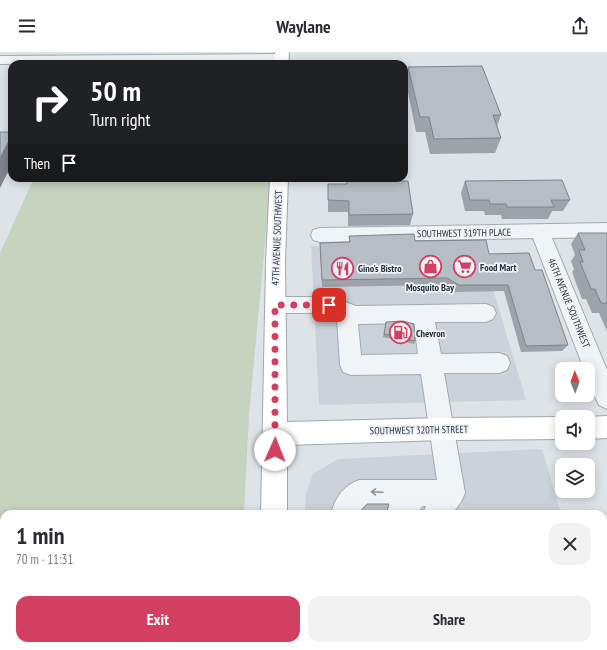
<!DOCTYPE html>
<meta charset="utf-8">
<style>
:root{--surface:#fff;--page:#f2f2f3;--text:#2b2b33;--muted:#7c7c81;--accent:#d23f60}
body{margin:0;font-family:"PT Sans Narrow",sans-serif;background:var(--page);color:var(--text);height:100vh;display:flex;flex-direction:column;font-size:15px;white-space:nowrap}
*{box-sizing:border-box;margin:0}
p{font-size:13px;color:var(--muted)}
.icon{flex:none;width:22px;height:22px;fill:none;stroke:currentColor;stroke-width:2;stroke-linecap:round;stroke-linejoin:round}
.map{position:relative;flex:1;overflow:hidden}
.panel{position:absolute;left:0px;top:458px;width:607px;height:140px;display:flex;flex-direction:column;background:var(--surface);border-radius:12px 12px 0 0;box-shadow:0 2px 10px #0003}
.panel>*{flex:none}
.hud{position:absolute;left:8px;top:8px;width:400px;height:122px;border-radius:12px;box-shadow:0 2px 10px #0003;background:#202124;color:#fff;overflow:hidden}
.needle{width:26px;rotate:359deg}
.tools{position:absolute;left:555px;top:310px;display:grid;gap:8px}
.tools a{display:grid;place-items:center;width:40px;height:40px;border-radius:8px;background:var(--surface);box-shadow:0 2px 10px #0003;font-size:20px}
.pin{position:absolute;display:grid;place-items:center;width:34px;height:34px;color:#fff;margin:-17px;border-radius:8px;box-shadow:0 2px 6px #0006}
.me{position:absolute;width:44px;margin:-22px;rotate:1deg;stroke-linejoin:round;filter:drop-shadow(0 0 3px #0008)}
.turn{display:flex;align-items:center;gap:14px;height:84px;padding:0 16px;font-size:18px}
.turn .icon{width:52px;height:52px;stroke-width:2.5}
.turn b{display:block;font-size:28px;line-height:34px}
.then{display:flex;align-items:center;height:38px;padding:0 16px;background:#0003;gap:8px;font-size:15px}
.round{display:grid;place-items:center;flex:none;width:42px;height:42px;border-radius:12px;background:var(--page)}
.head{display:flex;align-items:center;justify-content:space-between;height:68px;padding:0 16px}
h1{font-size:24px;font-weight:700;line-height:30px}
.button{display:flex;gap:8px;margin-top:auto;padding:8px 16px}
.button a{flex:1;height:46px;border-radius:12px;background:var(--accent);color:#fff;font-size:16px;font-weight:700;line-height:46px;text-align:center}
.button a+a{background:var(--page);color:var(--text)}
header{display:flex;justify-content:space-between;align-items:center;height:52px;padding:0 16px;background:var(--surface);font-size:18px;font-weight:700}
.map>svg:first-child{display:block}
.built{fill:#ccd2da}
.green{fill:#c6d3bf}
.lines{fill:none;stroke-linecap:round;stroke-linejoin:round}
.minor-casing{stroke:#a3aab2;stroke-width:2}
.major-casing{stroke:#9da8b4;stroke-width:2}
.minor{fill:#f1f4f7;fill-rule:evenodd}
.major{fill:#fff;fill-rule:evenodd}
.wall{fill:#9da3a9}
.shaded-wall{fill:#7f848a}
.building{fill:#b6bdc5;stroke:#7f848a}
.oneway{stroke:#8c939c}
.route{stroke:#d23f60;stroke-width:7;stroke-dasharray:0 12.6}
.labels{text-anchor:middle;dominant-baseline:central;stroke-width:3.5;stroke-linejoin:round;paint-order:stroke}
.street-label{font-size:10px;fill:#273240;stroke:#eef2f6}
.poi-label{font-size:10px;font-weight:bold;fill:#273240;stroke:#eef2f6;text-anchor:start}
</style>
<header><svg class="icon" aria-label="menu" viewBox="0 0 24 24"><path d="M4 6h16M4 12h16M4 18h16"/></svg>Waylane<svg class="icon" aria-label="share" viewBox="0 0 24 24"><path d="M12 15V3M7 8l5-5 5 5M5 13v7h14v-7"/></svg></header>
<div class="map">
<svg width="607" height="598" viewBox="0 0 607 598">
<rect width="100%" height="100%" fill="#dee3e8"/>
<path class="built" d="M 479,190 L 526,348 L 319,353 L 311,194 Z
M 542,397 L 561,462 L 305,462 L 306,442 L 313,422 L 338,407 Z
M 300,594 L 558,594 L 557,598 L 300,598 Z"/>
<path class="green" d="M 34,126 L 271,126 L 249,363 L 244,462 L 4,462 L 4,594 L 237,594 L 237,598 L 0,598 L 0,201 Z"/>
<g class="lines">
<defs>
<path id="minor" d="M 282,2 L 287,3 L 289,6 L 287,9 L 0,12 L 0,4 Z
M 607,171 L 607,185 L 552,186 L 607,318 L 607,357 L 599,353 C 593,341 588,330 588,317 L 584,317 L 533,186 L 320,190 L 313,188 L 311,183 L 313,178 L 320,176 Z
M 275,245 L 332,245 L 356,254 L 486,252 L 493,255 L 496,261 L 493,267 L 486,270 L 435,270 L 441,302 L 499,301 L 507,304 L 510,311 L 507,318 L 499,321 L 444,321 L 465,441 L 461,450 L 452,462 L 423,462 L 426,454 L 423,454 L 416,462 L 386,462 L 389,454 L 365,454 L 357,462 L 331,462 C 335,446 343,434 359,428 L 437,428 L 421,322 L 351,323 L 343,320 L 340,313 L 337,266 L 329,261 L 275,261 L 268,259 L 265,253 L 268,247 ZM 414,271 L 418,302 L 361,303 L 358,272 Z"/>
<path id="major" d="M 275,0 L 289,0 L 288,12 L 274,12 Z
M 270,126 L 288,126 L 285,210 L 287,370 L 442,366 L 562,365 L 562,387 L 442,388 L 287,393 L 287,462 L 261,462 L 266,210 Z
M 607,364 L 607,386 L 588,387 L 587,365 Z
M 255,594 L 285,594 L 285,598 L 255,598 Z"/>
</defs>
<use href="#minor" class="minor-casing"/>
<use href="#major" class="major-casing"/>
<use href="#minor" class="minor"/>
<use href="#major" class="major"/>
</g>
<path class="wall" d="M 408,15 L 501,63 L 497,74 L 501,86 L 495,101 L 430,102 L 425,80 L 416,80 L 406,30 Z
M 347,129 L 413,162 L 410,173 L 348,174 L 348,160 L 328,160 L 328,132 L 346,132 Z
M 465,129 L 570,148 L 563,159 L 552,159 L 548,167 L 502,167 L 501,163 L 485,163 L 484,159 L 465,159 L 461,141 Z
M 578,181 L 607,181 L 607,279 L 599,261 L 592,261 L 586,247 L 582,247 L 572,220 L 574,217 L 571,209 L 575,203 L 571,192 Z
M 349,184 L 415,189 L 489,202 L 535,218 L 568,293 L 562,299 L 521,300 L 504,239 L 456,240 L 444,233 L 322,235 L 320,198 L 320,191 L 349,190 Z
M 386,270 L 415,289 L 414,292 L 383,285 Z
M 603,583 L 607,583 L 607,598 L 587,598 L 589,594 L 603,594 Z"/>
<path class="shaded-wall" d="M 12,83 L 12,112 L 0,136 L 0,106 Z"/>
<path class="building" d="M 482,14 L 501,63 L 493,63 L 501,86 L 434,87 L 429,65 L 420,65 L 408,15 Z
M 0,80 L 12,80 L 12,83 L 0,106 Z
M 562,128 L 570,148 L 551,148 L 554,155 L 507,155 L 506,152 L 490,152 L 489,148 L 470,148 L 465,129 Z
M 347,129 L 408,129 L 413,162 L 349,163 L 349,149 L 328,148 L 328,132 L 347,132 Z
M 578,181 L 607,181 L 607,251 L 601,251 L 595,237 L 591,237 L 580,210 L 583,210 L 579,198 L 585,198 Z
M 414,182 L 415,189 L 486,188 L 489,202 L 529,201 L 535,218 L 542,218 L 568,293 L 526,294 L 508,233 L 459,233 L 447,226 L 322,228 L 320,191 L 350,190 L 349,184 Z
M 403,269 L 414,272 L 415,289 L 384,282 L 386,270 Z
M 367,452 L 389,452 L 387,458 L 388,460 L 387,462 L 353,462 L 355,460 L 360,460 Z
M 607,583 L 607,598 L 601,598 L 602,594 L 603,594 L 603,592 Z"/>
<defs><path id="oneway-shaft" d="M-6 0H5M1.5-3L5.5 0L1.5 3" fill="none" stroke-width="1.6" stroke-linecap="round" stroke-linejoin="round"/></defs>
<use class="oneway" href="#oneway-shaft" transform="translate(377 440) rotate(-177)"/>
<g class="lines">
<path class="route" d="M 275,398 L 275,253 L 329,253"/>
</g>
<defs>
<symbol id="shop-ring" viewBox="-11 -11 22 22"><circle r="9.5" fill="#eef2f6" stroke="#d23f60" stroke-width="1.5"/><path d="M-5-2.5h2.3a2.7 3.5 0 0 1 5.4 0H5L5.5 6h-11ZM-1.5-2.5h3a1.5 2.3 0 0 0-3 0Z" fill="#d23f60"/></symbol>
<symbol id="supermarket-ring" viewBox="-11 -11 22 22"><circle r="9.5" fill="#eef2f6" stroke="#d23f60" stroke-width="1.5"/><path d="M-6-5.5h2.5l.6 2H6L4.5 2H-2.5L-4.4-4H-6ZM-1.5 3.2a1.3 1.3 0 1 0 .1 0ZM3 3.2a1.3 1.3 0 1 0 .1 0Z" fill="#d23f60"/></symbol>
<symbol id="restaurant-ring" viewBox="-11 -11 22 22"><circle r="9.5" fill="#eef2f6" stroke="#d23f60" stroke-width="1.5"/><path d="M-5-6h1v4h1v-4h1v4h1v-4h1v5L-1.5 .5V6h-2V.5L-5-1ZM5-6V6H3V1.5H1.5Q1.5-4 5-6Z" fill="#d23f60"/></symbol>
<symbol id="fuel-ring" viewBox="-11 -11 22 22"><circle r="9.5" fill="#eef2f6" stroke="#d23f60" stroke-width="1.5"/><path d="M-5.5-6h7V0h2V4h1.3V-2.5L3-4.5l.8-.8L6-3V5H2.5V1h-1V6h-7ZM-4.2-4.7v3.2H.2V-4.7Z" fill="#d23f60"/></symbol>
</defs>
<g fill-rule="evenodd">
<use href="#shop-ring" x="418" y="202" width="25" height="25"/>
<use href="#supermarket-ring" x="452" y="202" width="25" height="25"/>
<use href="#restaurant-ring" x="330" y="204" width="25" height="25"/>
<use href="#fuel-ring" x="388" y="268" width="25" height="25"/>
</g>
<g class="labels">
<g class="street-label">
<text transform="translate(464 181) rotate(-1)">SOUTHWEST 319TH PLACE</text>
<text transform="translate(277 186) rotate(-88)">47TH AVENUE SOUTHWEST</text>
<text transform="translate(569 251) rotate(68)">46TH AVENUE SOUTHWEST</text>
<text transform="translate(419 378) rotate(-1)">SOUTHWEST 320TH STREET</text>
</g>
<g class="poi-label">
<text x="480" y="215">Food Mart</text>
<text x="358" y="216">Gino's Bistro</text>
<text x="430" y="235" text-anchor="middle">Mosquito Bay</text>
<text x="416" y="281">Chevron</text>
</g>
</g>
</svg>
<div class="tools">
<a><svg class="needle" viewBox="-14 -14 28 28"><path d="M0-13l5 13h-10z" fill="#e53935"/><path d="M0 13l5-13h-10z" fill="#7c7c81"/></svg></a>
<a><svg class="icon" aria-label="sound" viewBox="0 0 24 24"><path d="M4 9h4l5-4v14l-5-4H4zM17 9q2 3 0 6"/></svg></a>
<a><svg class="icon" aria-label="layers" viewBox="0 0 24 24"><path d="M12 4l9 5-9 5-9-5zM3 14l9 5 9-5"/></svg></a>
</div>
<div class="pin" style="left:329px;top:253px;background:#d93025"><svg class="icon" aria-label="arrive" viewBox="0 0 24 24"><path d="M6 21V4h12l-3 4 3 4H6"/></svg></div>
<svg class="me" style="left:275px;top:398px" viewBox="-20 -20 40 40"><circle r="19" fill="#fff"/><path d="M0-13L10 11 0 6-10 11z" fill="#d23f60"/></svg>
<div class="hud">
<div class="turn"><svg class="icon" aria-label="right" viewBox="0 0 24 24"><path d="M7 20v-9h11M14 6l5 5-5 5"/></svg><div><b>50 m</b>Turn right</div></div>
<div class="then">Then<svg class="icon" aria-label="arrive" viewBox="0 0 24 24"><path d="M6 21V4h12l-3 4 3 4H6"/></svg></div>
</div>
<section class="panel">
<div class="head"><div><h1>1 min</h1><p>70 m · 11:31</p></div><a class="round"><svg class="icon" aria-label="close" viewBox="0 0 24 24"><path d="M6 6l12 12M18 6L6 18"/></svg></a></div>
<div class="button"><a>Exit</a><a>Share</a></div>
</section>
</div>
